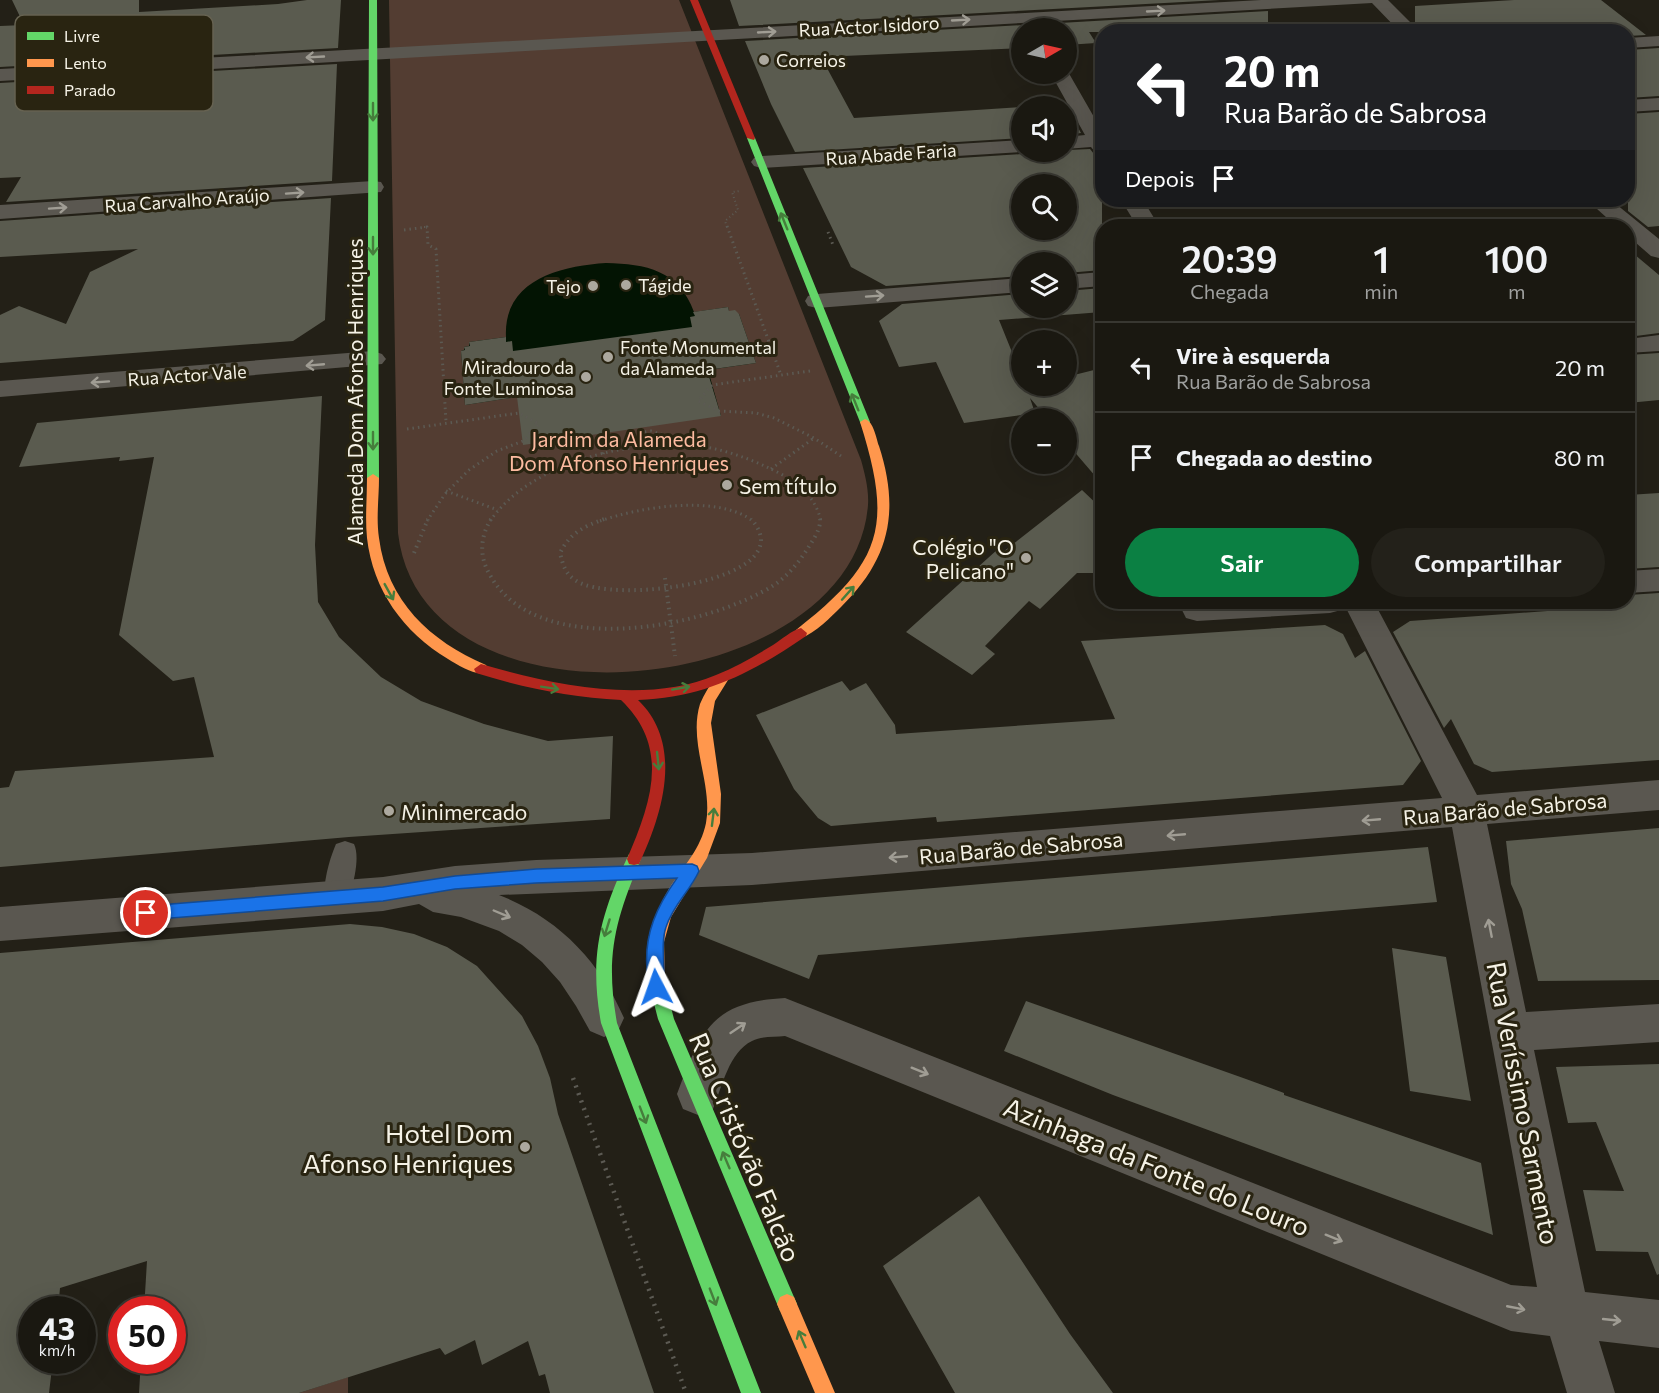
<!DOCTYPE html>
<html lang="pt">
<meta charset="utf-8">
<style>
:root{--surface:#1a1811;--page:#23211a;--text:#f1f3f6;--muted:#9fa09f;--line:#383731;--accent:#0b8043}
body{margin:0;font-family:Commissioner,sans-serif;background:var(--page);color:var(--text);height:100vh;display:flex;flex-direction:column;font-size:22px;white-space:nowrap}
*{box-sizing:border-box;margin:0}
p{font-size:20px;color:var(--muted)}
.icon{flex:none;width:33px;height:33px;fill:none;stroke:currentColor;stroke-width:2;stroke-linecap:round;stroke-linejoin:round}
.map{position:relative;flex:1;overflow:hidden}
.drawer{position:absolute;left:1095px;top:219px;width:540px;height:390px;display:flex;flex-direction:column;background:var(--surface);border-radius:24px;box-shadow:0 6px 24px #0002,0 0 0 2px var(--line)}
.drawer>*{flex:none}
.guide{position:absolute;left:1095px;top:24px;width:540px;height:183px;border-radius:24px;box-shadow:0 6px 24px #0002,0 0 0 2px var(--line);background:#202124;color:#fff;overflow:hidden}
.needle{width:39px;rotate:81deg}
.tools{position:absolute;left:1011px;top:18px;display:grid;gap:12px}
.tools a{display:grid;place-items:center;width:66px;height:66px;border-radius:50%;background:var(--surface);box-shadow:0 6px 24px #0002,0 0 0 2px var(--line);font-size:30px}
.speed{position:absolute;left:18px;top:1296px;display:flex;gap:12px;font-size:30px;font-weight:700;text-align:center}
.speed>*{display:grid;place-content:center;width:78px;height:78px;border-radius:50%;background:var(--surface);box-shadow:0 6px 24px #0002,0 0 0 2px var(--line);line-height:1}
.speed small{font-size:15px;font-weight:400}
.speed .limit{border:9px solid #d22;background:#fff;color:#111}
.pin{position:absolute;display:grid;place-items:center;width:51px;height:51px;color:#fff;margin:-26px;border:3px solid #fff;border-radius:50%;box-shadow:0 2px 6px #0007}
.me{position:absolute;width:66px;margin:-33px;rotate:356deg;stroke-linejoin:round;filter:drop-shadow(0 0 4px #0008)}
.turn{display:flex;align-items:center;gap:21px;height:126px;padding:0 30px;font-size:27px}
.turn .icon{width:78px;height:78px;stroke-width:2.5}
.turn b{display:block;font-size:42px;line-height:51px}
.then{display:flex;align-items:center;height:57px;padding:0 30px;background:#0003;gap:12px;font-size:22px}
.eta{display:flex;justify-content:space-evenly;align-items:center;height:102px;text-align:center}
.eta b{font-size:36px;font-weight:600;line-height:42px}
.cta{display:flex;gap:12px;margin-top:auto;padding:12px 30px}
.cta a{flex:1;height:69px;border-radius:36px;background:var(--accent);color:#fff;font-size:24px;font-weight:600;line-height:69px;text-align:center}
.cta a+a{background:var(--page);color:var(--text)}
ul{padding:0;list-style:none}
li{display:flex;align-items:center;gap:18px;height:90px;padding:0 30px;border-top:2px solid var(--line)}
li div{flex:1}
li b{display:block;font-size:22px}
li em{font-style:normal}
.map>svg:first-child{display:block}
.green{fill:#533d32}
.water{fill:#031403}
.building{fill:#5a5b4f;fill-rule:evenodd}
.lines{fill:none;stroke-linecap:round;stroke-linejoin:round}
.path-far3{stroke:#5c5a53;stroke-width:2;stroke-dasharray:1 3;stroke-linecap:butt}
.path-far2{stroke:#5c5a53;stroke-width:3;stroke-dasharray:1.5 4;stroke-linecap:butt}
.path-far1{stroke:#5c5a53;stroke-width:4;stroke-dasharray:1.5 4.5;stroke-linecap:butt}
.path{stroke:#5c5a53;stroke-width:4.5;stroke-dasharray:2 6;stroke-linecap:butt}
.lane{fill:#5a5750;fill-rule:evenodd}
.street{fill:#5a5750;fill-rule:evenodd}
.fast{fill:#63d668;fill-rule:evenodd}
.slow{fill:#ff974d;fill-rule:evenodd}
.jam{fill:#b3261e;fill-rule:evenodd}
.oneway{stroke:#a09d94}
.oneway2{stroke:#467d3c}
.route{fill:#1a73e8;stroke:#114b97;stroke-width:1.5}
.poi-dot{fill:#aca89e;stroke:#292411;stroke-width:2}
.labels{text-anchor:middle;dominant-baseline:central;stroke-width:6;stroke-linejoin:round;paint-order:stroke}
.far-street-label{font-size:18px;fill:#f5f2e6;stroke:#292411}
.far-poi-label{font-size:18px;fill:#f5f2e6;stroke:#292411;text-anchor:start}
.street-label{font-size:21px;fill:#f5f2e6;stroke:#292411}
.park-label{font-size:21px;fill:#fdbba0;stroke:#292411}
.poi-label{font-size:21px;fill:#f5f2e6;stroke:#292411;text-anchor:start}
.near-street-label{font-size:26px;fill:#f5f2e6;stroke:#292411}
.near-poi-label{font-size:26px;fill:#f5f2e6;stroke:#292411;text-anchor:end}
.key{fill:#292411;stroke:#666251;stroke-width:1.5}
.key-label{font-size:16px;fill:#f5f2e6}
</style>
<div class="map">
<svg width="1659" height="1393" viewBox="0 0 1659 1393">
<rect width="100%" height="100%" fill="#232017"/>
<path class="green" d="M 389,0 L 679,0 L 861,460 C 865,474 869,490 868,505 C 853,700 422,744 398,533 Z
M 348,1377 L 348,1393 L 299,1393 Z"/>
<path class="water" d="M 606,263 C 646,264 679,270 694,312 L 728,307 L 729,311 L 739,314 L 756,363 L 708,370 L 721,416 L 517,397 L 465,405 L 461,351 L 464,350 L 464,347 L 469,346 L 469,342 L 506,337 C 503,280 560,266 606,263 Z"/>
<path class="building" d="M 12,0 L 139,0 L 139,12 L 278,4 L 307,0 L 341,0 L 338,48 L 0,67 L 0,26 L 24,25 Z
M 730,0 L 1220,0 L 739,26 Z
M 1514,0 L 1601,0 L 1646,35 L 1628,36 L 1628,32 L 1422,32 L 1415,24 L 1415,6 Z
M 1268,11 L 1268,32 L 1089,32 L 1096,43 L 1066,45 L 1066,28 L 1022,28 L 1022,48 L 821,57 L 854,118 L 1022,107 L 1022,138 L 795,152 L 771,104 L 745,41 Z
M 1659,48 L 1659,96 L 1628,98 L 1628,50 Z
M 337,64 L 332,181 L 6,202 L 21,177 L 0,178 L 0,83 Z
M 1065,104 L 1081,133 L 1066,135 L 1066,106 L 1035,106 Z
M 1659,112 L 1659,226 L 1648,227 L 1628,211 L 1628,114 Z
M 1090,149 L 1094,154 L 1102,156 L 1102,270 L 1066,273 L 1066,262 L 1022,262 L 1022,276 L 886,286 L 851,267 L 803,168 L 1022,154 L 1024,152 ZM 1022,184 L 1066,184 L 1066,230 L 1022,230 Z
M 331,198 L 325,320 L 293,341 L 0,363 L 0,315 L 19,306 L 66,324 L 90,272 L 138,249 L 0,257 L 0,221 Z
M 1628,249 L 1659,275 L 1659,333 L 1628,337 Z
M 1102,288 L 1102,312 L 999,320 L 1022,377 L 1022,386 L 1025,387 L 1066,386 L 1066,377 L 1102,368 L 1102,484 L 1066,442 L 1066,418 L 1047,418 L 1030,398 L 1035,413 L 964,423 L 936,362 L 899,367 L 879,321 L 902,304 L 1022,294 L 1022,308 L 1066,308 L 1066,291 Z
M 728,307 L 729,311 L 735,310 L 739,314 L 756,363 L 707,370 L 721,416 L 523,445 L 517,397 L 465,405 L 461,351 L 465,350 L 464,347 L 470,346 L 469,342 L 506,337 L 506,342 L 512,341 L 513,351 L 692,327 L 690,317 L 695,316 L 693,312 Z
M 1659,353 L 1659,400 L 1628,403 L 1628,355 Z
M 322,396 L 315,545 L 318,602 L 339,637 L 381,677 L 421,701 L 484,724 L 548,741 L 613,736 L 610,819 L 349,837 L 0,867 L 0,788 L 9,787 L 15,771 L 214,757 L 194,677 L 173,681 L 119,635 L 154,457 L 119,461 L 120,457 L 19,467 L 37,423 Z
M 1082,490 L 1102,509 L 1102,573 L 1077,573 L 1040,609 L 1029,601 L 985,646 L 995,654 L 972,675 L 906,632 L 998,549 L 1003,552 Z
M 1659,493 L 1659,567 L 1628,569 L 1628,495 Z
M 1659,593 L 1659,760 L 1492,772 L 1474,764 L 1451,719 L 1444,728 L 1393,632 L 1410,621 L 1628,605 L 1628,595 Z
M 1325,625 L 1343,634 L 1355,658 L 1365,651 L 1421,761 L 1403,785 L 937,822 L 936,817 L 831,826 L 818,818 L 794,789 L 756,715 L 842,681 L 850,691 L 866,683 L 895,725 L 896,734 L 1115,719 L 1081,641 Z
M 1659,828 L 1659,980 L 1538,981 L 1522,909 L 1511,884 L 1506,841 Z
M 1428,847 L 1437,902 L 818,955 L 809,979 L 699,935 L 706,907 Z
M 350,924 L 382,927 L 414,934 L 447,947 L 477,966 L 522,1016 L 538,1046 L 550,1078 L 558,1114 L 654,1393 L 550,1393 L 545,1374 L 539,1376 L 528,1341 L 482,1365 L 475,1340 L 445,1355 L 440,1348 L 299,1393 L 139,1393 L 141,1360 L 172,1360 L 172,1310 L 144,1310 L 147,1261 L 60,1288 L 58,1310 L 32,1310 L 32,1360 L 53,1360 L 49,1393 L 0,1393 L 0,953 Z
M 1392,948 L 1446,957 L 1471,1101 L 1410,1091 Z
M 1026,1001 L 1246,1079 L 1284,1093 L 1284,1095 L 1481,1163 L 1493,1235 L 1113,1095 L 1004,1051 Z
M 1659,1064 L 1659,1274 L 1657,1275 L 1648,1252 L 1596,1251 L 1583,1190 L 1624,1191 L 1596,1122 L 1568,1123 L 1556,1067 Z
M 979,1196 L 1070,1334 L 1113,1393 L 955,1393 L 883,1266 Z"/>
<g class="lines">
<path class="path-far3" d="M 424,227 L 427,227
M 727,227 L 725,221 L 738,210 L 732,192 L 740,191"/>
<path class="path-far2" d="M 727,226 L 781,375
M 404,230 L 427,227 L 428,245 L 436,249 L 446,422
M 828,232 L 833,245
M 810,371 L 712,385 L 698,401 L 719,411 L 756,413 L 774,418 L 814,438 L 841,456
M 407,429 L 519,413 L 539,424 L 523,441 L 497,451 L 469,470 L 445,494 L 427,521
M 634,434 L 651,431 L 664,435 L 666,444
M 603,454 L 607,443 L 618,437
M 771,469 L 814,438
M 446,491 L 498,510
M 490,521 C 528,467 609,446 671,444 C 705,443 743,455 773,470 C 796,481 815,495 821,521
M 600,521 C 640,507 717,494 753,521"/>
<path class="path-far1" d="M 491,519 C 480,537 479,557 490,575 C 537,661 707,628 774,585 C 788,576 799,562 808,548 C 813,540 821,529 820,519
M 604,519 C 583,527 570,533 560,553 C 563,565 565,573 575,580 C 610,606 807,581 751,519
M 414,553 L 428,519
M 665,578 L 675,656"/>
<path class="path" d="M 573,1078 L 686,1393"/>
<path class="lane" d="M 345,841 L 354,844 C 361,859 352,891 345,906 L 336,909 L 327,906 C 320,891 329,860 336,844 Z"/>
<path class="street" d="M 1261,0 L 1388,0 L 1420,32 L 1400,32 L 1372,3 L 0,81 L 0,69 Z
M 1659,36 L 1659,46 L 1628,48 L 1628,38 Z
M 1067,70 L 1102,131 L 1102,154 L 1095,152 L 1091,147 L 1066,149 L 1066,137 L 1085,135 L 1051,74 L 1066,74 Z
M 1659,98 L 1659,110 L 1628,112 L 1628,100 Z
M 1022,140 L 1022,152 L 1025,152 L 1022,152 L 761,168 L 754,166 L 751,162 L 754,158 L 761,156 Z
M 373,181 L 381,182 L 384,187 L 381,192 L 0,219 L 0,205 Z
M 1121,200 L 1143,200 L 1159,226 L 1137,226 Z
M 1587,200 L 1611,200 L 1659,239 L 1659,258 L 1651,256 L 1628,236 L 1628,226 L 1616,226 Z
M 1102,272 L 1102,286 L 1066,289 L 1066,275 Z
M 1022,278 L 1022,292 L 817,308 L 808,306 L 805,301 L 808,296 L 817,294 Z
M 1659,335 L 1659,351 L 1628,353 L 1628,339 Z
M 373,351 L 382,354 L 386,359 L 382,364 L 0,397 L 0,381 Z
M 1659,569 L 1659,591 L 1628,593 L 1628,571 Z
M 1178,602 L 1374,602 L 1477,795 L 1659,780 L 1659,810 L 1487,824 L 1526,1012 L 1659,1004 L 1659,1042 L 1534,1050 L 1585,1292 L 1659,1300 L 1659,1348 L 1599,1341 L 1615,1393 L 1567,1393 L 1550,1336 L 1511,1331 L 785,1036 C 774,1037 762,1036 752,1041 C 729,1052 722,1087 713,1109 L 698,1115 L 683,1109 L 677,1094 C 701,1031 711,1002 785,998 L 1511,1285 L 1537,1287 L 1452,827 L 752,885 L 499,895 C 558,918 599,960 624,1018 L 618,1031 L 604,1037 L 590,1031 L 576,1006 L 560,982 L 542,962 L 522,945 L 499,931 L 461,917 L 433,912 L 419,904 L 383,911 L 0,941 L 0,907 L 383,877 L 455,866 L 536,860 L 752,853 L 1442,798 L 1344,604 L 1341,610 L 1330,613 L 1197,621 L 1186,618 Z"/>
<path class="fast" d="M 369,0 L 377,0 L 379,478 L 373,482 L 367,478 Z
M 751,135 L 755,138 L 870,422 L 869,424 L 861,424 L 860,422 L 747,138 Z
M 634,853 L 639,854 L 641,859 C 615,920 605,957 617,1023 L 761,1393 L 741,1393 L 601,1023 C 589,956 600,915 629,854 Z
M 657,976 L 663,979 L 665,984 L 674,1019 L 797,1304 L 794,1311 L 787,1314 L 780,1311 L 658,1019 L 649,984 L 651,979 Z"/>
<path class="slow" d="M 865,419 C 874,422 876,438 879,446 C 900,511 890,559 841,607 C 831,617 815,633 801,638 L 795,633 L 796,630 C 883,562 893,526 860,422 Z
M 373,474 L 379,478 C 379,498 376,518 379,538 C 387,601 430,641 486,665 L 488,669 L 486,673 C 475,676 458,665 448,659 C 403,632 373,590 367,538 C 365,518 367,498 367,478 Z
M 721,675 L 728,680 L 715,701 L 711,723 L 721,794 L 720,823 L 707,858 L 671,917 L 664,942 L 665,984 L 663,989 L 657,992 L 651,989 L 649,984 C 645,949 652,917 670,887 C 684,866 701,848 706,823 C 713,784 688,743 700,704 C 704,694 710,685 716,676 Z
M 787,1294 L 794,1297 L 835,1393 L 815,1393 L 777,1304 L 780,1297 Z"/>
<path class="jam" d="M 690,0 L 698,0 L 755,138 L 754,140 L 747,138 Z
M 801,628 L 807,633 L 806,636 C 752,673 704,698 638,700 C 684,744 663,813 639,864 L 634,865 L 629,864 L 627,859 C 651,803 671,748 621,700 C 571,697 524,688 476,673 L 474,669 L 481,664 C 552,685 646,705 716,675 C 736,667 755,656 773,645 C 782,639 791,631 801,628 Z"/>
</g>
<defs><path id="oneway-shaft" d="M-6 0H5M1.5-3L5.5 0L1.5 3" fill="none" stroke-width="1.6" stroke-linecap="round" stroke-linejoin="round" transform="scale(1.5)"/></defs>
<g class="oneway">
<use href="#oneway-shaft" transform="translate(1156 11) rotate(-3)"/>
<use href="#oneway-shaft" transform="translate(961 20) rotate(-3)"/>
<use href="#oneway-shaft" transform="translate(767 32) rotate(-3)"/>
<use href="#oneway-shaft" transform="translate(315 57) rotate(177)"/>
<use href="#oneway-shaft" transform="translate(295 193) rotate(-4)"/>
<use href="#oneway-shaft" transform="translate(58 208) rotate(-4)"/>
<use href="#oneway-shaft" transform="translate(875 296) rotate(-4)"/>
<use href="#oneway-shaft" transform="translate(315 365) rotate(175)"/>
<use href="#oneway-shaft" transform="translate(100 382) rotate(176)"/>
<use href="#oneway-shaft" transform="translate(1371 820) rotate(175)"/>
<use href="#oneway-shaft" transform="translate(1176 835) rotate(175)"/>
<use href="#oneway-shaft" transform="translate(898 857) rotate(175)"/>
<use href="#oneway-shaft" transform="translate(502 914) rotate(23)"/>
<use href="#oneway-shaft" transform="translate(1490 928) rotate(-101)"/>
<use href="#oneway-shaft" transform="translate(738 1028) rotate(-34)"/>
<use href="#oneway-shaft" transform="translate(920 1071) rotate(22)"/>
<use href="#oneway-shaft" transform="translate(1334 1238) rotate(22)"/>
<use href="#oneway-shaft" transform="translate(1516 1308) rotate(11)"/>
<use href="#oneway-shaft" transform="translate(1612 1320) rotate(6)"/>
</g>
<g class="oneway2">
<use href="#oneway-shaft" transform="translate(373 112) rotate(90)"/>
<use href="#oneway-shaft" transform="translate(784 221) rotate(-112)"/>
<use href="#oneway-shaft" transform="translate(373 246) rotate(90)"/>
<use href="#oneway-shaft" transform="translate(855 402) rotate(-112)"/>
<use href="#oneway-shaft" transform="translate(373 441) rotate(90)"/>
<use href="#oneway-shaft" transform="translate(389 592) rotate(61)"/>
<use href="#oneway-shaft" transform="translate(848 593) rotate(-48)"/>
<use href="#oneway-shaft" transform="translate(550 688) rotate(9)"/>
<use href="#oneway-shaft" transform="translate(681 688) rotate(-10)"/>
<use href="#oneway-shaft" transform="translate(658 761) rotate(84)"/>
<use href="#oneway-shaft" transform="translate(713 817) rotate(-83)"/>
<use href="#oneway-shaft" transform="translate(607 928) rotate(107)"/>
<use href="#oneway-shaft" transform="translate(643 1115) rotate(69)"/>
<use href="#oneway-shaft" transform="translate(726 1160) rotate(-113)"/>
<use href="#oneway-shaft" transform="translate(713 1297) rotate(69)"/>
<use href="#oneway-shaft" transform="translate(802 1339) rotate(-113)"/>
</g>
<path class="route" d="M 692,864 L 697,866 L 699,871 C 690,891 673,905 666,927 C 659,947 668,978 662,992 L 656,994 L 650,992 C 647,985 647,977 647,969 C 644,934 657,906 677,878 L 536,883 L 455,889 L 383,901 L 146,920 L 140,918 L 138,913 L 140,908 L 146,906 L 383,887 L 455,876 L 536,869 Z"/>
<g class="poi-dot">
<circle cx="764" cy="60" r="6"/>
<circle cx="626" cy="285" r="6"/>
<circle cx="593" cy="286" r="6"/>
<circle cx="608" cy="357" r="6"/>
<circle cx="586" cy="377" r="6"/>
<circle cx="727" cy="485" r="6"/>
<circle cx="1026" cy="558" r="6"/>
<circle cx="389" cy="811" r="6"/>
<circle cx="525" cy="1147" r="6"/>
</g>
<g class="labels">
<g class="far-street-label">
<text transform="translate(869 26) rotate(-3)">Rua Actor Isidoro</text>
<text transform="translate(891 154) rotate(-4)">Rua Abade Faria</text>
<text transform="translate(187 200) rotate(-4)">Rua Carvalho Araújo</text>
<text transform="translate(187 375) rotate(-4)">Rua Actor Vale</text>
</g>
<g class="far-poi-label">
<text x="776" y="60">Correios</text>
<text x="638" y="285">Tágide</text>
<text x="581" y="286" text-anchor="end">Tejo</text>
<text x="620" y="347">Fonte Monumental<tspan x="620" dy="21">da Alameda</tspan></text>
<text x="574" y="367" text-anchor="end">Miradouro da<tspan x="574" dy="21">Fonte Luminosa</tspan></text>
</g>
<g class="street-label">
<text transform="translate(354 392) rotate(-90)">Alameda Dom Afonso Henriques</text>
<text transform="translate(1505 808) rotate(-5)">Rua Barão de Sabrosa</text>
<text transform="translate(1021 847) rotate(-5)">Rua Barão de Sabrosa</text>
</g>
<g class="park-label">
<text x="619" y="438">Jardim da Alameda<tspan x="619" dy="24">Dom Afonso Henriques</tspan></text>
</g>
<g class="poi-label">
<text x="739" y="485">Sem título</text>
<text x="1014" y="546" text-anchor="end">Colégio "O<tspan x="1014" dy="24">Pelicano"</tspan></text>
<text x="401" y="811">Minimercado</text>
</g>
<g class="near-street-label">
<text transform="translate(1524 1103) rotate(79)">Rua Veríssimo Sarmento</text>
<text transform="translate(746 1147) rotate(67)">Rua Cristóvão Falcão</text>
<text transform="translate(1157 1166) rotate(22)">Azinhaga da Fonte do Louro</text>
</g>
<g class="near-poi-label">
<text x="513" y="1132">Hotel Dom<tspan x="513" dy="30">Afonso Henriques</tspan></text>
</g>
</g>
<rect x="15" y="15" width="198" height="96" rx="9" class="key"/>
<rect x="27" y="32" width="27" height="8" fill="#63d668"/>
<rect x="27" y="59" width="27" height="8" fill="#ff974d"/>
<rect x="27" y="86" width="27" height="8" fill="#b3261e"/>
<g class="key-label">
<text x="64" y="42">Livre</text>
<text x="64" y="69">Lento</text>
<text x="64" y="96">Parado</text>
</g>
</svg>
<div class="tools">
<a><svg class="needle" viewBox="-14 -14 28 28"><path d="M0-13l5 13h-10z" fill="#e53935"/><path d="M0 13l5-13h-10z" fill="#9fa09f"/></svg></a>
<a><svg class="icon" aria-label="sound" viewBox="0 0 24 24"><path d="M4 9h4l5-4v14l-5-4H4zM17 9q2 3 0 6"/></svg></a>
<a><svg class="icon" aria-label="search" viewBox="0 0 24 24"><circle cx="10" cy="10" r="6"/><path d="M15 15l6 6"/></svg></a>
<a><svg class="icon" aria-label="layers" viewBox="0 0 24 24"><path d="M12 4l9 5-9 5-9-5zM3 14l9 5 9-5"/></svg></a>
<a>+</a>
<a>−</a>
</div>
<div class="speed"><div>43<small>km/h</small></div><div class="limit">50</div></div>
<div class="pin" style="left:146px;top:913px;background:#d93025"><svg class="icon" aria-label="arrive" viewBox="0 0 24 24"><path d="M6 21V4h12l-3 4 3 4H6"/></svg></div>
<svg class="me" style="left:656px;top:987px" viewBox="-20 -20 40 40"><path d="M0-17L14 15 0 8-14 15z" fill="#1a73e8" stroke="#fff" stroke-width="4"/></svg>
<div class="guide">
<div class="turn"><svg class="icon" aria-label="left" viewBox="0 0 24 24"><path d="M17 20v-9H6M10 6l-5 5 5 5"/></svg><div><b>20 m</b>Rua Barão de Sabrosa</div></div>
<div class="then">Depois<svg class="icon" aria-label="arrive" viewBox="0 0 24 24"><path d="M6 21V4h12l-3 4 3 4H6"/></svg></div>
</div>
<section class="drawer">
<div class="eta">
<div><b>20:39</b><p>Chegada</p></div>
<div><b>1</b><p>min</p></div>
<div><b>100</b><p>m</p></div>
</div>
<ul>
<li><svg class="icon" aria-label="left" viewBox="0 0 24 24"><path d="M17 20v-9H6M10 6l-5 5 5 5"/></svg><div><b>Vire à esquerda</b><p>Rua Barão de Sabrosa</p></div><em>20 m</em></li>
<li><svg class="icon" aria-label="arrive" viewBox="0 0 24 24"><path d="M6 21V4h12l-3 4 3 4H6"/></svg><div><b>Chegada ao destino</b></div><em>80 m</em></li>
</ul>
<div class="cta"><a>Sair</a><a>Compartilhar</a></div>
</section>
</div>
